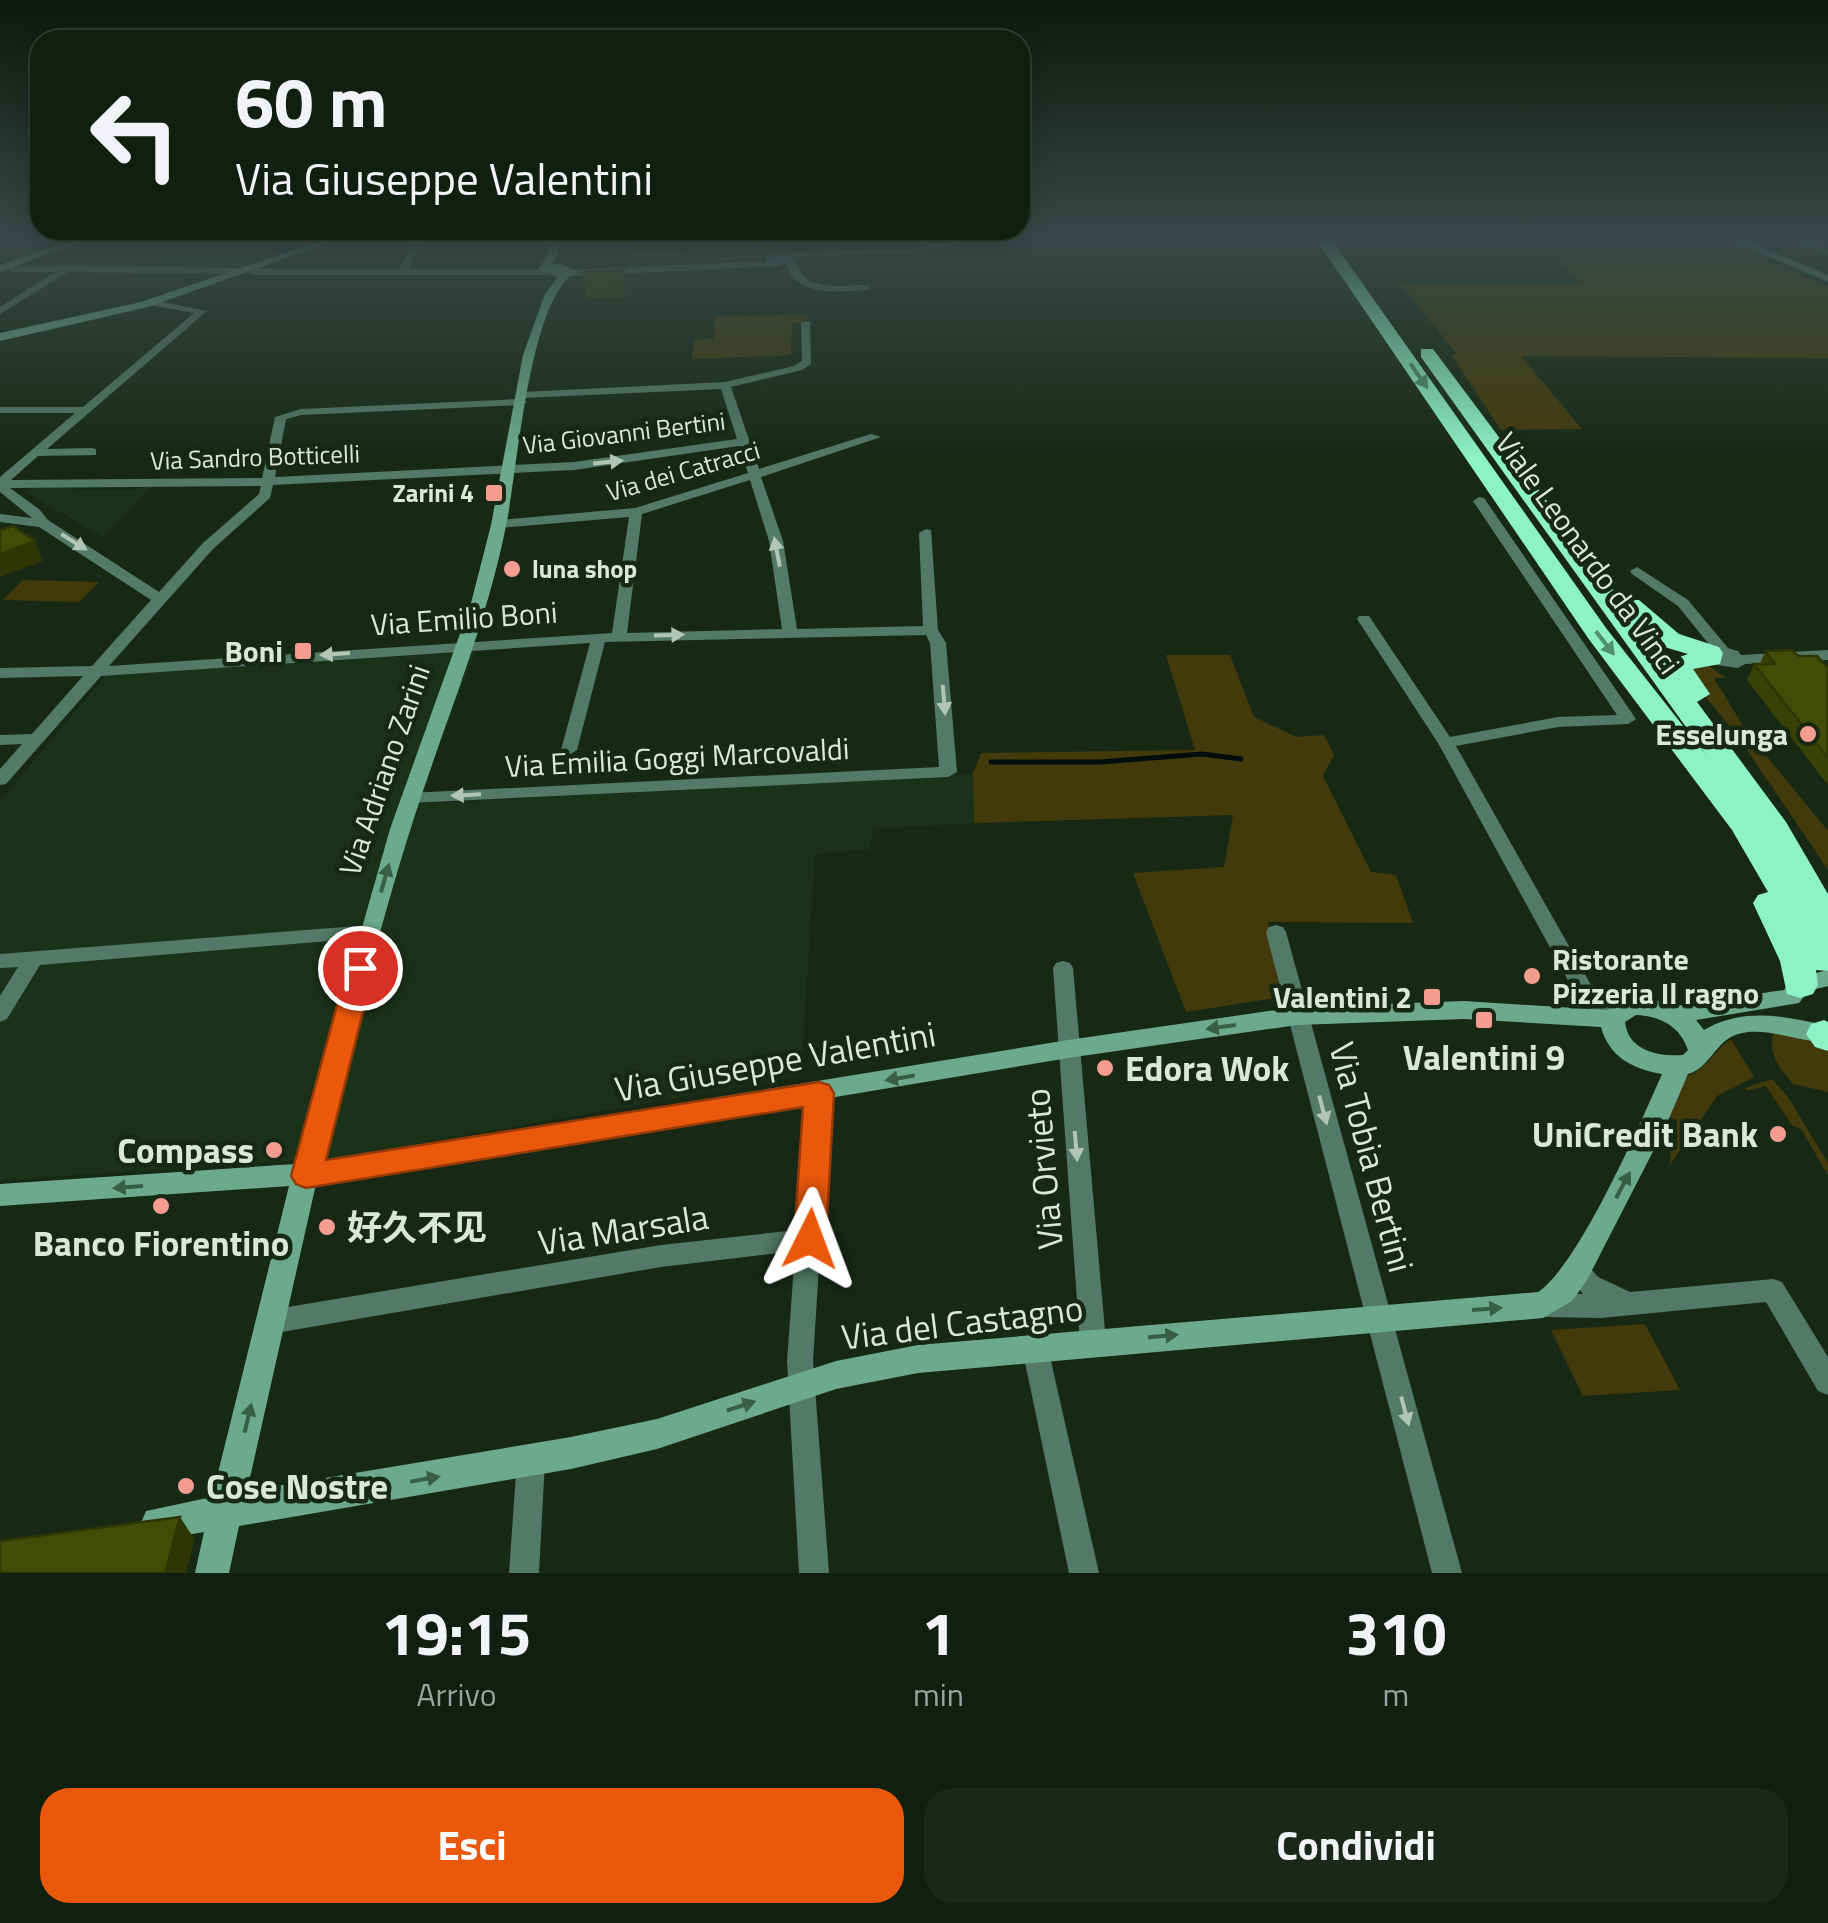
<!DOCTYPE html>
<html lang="it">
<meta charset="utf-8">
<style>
:root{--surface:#111f10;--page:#1a2719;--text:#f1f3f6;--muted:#9ca29f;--line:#303d30;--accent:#ea580c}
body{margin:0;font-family:"Titillium Web","Noto Sans SC",sans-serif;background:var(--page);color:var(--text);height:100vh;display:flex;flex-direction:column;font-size:38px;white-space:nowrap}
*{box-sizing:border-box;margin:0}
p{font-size:32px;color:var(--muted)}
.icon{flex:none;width:55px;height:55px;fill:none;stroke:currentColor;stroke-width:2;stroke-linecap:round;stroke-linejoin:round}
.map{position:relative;height:1573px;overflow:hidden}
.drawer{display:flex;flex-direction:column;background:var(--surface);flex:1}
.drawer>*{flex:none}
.hud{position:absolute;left:30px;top:30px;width:1000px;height:210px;border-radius:30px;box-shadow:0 5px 25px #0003,0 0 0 2px var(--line);background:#111f10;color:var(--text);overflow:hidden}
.pin{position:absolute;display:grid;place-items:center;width:85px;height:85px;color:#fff;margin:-42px;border:5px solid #fff;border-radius:50%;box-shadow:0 2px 10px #0007}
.me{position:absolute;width:110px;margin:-55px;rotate:3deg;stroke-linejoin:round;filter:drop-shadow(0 0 8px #0008)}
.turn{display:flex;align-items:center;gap:35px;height:210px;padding:0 40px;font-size:45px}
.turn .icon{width:130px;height:130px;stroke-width:2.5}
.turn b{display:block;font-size:70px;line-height:85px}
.eta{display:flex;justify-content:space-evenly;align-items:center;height:170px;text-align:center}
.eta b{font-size:60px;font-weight:700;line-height:70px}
.button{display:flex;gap:20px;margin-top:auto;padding:20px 40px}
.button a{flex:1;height:115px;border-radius:30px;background:var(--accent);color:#fff;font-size:40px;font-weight:700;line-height:115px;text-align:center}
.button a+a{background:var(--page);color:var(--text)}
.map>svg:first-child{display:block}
.built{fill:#1a3218}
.green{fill:#433a0b}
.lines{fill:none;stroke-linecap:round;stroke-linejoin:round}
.stream{stroke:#010e0d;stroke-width:5}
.street{fill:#537968;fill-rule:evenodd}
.secondary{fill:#6caa8f;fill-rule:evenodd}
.highway{fill:#8ef2c8;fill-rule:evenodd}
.wall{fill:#384206}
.shaded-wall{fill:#2e3605}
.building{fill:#414d07;stroke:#2e3605;stroke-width:2.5}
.oneway{fill:#528e6e}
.oneway2{fill:#b2c6b8}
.oneway3{fill:#395d46}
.route{fill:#ea580c;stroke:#983908;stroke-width:2.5}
.poi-dot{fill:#f59c90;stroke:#172915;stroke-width:4}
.labels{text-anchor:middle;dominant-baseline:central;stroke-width:9;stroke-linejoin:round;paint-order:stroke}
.far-street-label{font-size:25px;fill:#dbe7da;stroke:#172915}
.far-poi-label{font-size:25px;font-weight:bold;fill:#dbe7da;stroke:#172915;text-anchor:end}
.street-label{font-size:30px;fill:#dbe7da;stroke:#172915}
.poi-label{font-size:30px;font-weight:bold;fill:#dbe7da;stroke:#172915;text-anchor:end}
.near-poi-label{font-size:35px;font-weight:bold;fill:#dbe7da;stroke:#172915;text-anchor:start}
.near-street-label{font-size:35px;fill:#dbe7da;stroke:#172915}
</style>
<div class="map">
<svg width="1828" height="1573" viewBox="0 0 1828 1573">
<rect width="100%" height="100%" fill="#172915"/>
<path class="built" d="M 237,242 L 303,245 L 241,267 L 142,266 L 175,245 Z
M 140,486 L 152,486 L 103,537 L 26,492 L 32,488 L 136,490 Z
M 475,652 L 417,804 L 973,774 L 974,823 L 873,829 L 870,849 L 815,854 L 801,1076 L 336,1158 L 0,1180 L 0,801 L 106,675 Z"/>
<path class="green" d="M 635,239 L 719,239 L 732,247 L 748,244 L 752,249 L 761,247 L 751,244 L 778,239 L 775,249 L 758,253 L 665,250 C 691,254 764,263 784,247 L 795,250 L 837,248 L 780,253 L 754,260 L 640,265 L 628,263 Z
M 1745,253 L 1828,286 L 1828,358 L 1521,356 L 1582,429 L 1501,430 L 1452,356 L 1457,354 L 1400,284 L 1583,283 L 1556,260 Z
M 809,314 L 805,323 L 792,323 L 791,355 L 692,359 L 694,340 L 714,339 L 715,317 Z
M 23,580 L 99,582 L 79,602 L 3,600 Z
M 1166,655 L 1230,655 L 1254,717 L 1296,737 L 1324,735 L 1334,755 L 1323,776 L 1371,872 L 1396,875 L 1413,923 L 1268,922 L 1281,997 L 1186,1012 L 1133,873 L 1224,867 L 1233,815 L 974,823 L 973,774 L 981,753 L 1195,750 Z
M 1709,666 L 1726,678 L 1714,678 L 1746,731 L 1828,831 L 1828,870 L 1739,738 L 1686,673 L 1686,667 Z
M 1774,1031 L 1807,1037 L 1828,1051 L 1828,1092 L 1793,1084 C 1779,1067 1767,1054 1774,1031 Z
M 1731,1039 L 1754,1077 L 1717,1096 L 1670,1165 L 1671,1143 L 1677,1144 L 1677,1120 L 1669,1117 L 1685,1077 C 1710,1067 1711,1053 1731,1039 Z
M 1772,1079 L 1788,1097 L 1828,1163 L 1828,1175 L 1801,1129 L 1792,1125 L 1766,1086 L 1747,1091 L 1745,1088 Z
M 1645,1324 L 1680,1390 L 1583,1396 L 1551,1330 Z"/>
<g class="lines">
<path class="stream" d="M 991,762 L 1100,762 L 1202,754 L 1241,759"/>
<path class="street" d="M 416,239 L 424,239 L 408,269 L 545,269 L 550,272 L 545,275 L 254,275 L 249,272 L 254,269 L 399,269 Z
M 965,239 L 985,239 L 918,253 L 799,257 L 795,260 C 804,295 842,284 869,285 L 869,289 L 866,290 C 838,292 795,297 786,263 L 777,266 L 571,276 L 566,273 L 571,270 L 766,261 L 766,257 L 783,252 L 918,247 Z
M 1786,239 L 1799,239 L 1828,249 L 1828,255 Z
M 68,265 L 241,268 L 246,271 L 241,274 L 68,272 L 0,314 L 0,307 L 55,272 L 13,272 L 10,271 L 10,267 Z
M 152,300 L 207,311 L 47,449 L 92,448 L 96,449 L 96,455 L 38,456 L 11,480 L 262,478 L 275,417 L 301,409 L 521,399 L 527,402 L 521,405 L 301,415 L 286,419 L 275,477 L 574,462 L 737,439 L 721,389 L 523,398 L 517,395 L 523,392 L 725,382 L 794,366 L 802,361 L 801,323 L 810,321 L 811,364 L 802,370 L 731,387 L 759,469 L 871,434 L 881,437 L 761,477 L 783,541 L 797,629 L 923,626 L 919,533 L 926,529 L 931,530 L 938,630 L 946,643 L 957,772 L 948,777 L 409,803 L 400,798 L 409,793 L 939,767 L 930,643 L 926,635 L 605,642 L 577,750 L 569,755 L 561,750 L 590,643 L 101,676 L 6,784 L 0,785 L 0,769 L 22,744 L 0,745 L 0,735 L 32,734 L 83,676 L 0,678 L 0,668 L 92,666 L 151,600 L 39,527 L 0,522 L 0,514 L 32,518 L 0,492 L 0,477 L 75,413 L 0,413 L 0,407 L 83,407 L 194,313 L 149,305 L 149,301 ZM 739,446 L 748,473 L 635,508 L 499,520 L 492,524 L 499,528 L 629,517 L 612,633 L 109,666 L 213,549 L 270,498 L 273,485 L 574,470 ZM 750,480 L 769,541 L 782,629 L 627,633 L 642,514 ZM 261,486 L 259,494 L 203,543 L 159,592 L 48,520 L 39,509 L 10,488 Z
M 1479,497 L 1484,498 L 1636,719 L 1628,724 L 1558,727 L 1456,746 L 1591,985 L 1621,1011 L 1625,1016 L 1621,1021 C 1604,1027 1589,1006 1576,995 L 1438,743 L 1357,619 L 1359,616 L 1369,616 L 1450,737 L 1558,717 L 1617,715 L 1473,501 Z
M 1637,567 L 1688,600 L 1728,648 L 1738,651 L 1741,655 L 1828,650 L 1828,660 L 1745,664 L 1738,668 L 1709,664 L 1701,654 L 1712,648 L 1678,606 L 1632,574 L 1630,571 Z
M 370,925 L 377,927 L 380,932 L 377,937 L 40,965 L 7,1019 L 0,1022 L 0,996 L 18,967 L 0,968 L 0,954 Z
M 1276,925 L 1283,927 L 1286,932 L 1462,1573 L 1432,1573 L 1266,932 L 1269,927 Z
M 1063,961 L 1070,963 L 1073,968 L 1106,1342 L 1102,1351 L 1093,1354 L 1084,1351 L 1080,1342 L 1053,968 L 1056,963 Z
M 819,1084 L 827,1087 L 830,1093 L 813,1361 L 829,1573 L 799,1573 L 787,1361 L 795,1251 L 661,1267 L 270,1334 L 261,1330 L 257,1322 L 261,1314 L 270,1310 L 661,1245 L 797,1230 L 808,1093 L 811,1087 Z
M 1577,1260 L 1586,1263 L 1598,1277 L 1630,1292 L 1773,1279 L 1782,1282 L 1828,1357 L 1828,1395 L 1818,1391 L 1766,1302 L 1601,1318 L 1543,1317 L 1534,1313 L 1530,1305 L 1534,1297 L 1543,1293 L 1583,1294 L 1564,1271 L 1568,1263 Z
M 1035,1336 L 1044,1339 L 1048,1348 L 1099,1573 L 1069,1573 L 1022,1348 L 1026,1339 Z
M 531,1446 L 541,1450 L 545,1460 L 539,1573 L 509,1573 L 517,1460 L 521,1450 Z"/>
<path class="secondary" d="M 75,239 L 90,239 L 0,272 L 0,265 Z
M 325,239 L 340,239 L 148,307 L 0,341 L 0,333 L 141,302 Z
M 550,239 L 560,239 L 557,256 L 551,265 L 561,263 L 577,271 C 529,297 518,467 507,521 C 487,624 446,719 414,818 C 378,930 350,1047 322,1162 L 1068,1040 L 1297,1007 L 1464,1001 L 1607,1010 L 1636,998 L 1650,998 L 1675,1006 L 1784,990 L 1792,979 L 1828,970 L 1828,986 L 1808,991 L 1799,1003 L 1696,1020 L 1704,1030 C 1743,1007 1786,1016 1828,1026 L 1828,1042 C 1799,1043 1768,1026 1738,1034 C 1715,1041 1710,1068 1688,1074 L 1664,1130 L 1587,1280 L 1572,1301 L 1543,1318 L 918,1373 L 836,1389 L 657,1449 L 571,1469 L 239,1526 L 229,1573 L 195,1573 L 204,1532 L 158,1540 L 146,1535 L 141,1523 L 146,1511 L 212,1497 L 289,1186 L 0,1206 L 0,1184 L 295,1164 L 390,829 L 471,603 L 491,525 L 523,355 L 545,294 L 558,277 L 538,270 L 547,256 ZM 1636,1015 C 1660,1016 1680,1026 1688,1050 L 1683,1055 C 1659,1057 1628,1051 1625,1022 ZM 1464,1019 L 1601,1027 C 1609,1057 1633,1069 1662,1074 C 1640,1124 1579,1265 1538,1292 L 918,1345 L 836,1361 L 657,1419 L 571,1437 L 247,1491 L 316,1184 L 1068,1058 L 1297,1025 Z
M 1727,239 L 1741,239 L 1828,275 L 1828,282 Z"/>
<path class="highway" d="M 1316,239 L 1331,239 L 1606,628 L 1706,755 L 1421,357 L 1421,349 L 1433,349 L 1621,600 L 1639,600 L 1679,634 L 1719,647 L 1723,653 L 1720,664 L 1693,669 L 1710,694 L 1697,702 L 1786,822 L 1828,894 L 1828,971 L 1816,970 L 1818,985 L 1813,994 L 1800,998 L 1787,994 L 1780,961 L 1753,903 L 1758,895 L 1768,892 L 1732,830 L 1588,638 ZM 1642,628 L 1661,646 L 1688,654 L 1666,662 Z
M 1824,1020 L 1828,1022 L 1828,1051 L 1815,1047 L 1806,1034 L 1811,1024 Z"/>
</g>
<path class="wall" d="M 719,239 L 767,239 L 767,241 L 732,247 Z
M 624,270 L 625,297 L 586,299 L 584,284 Z
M 1765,651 L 1798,656 L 1828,666 L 1828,785 L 1747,680 L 1754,664 L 1760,664 Z"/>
<path class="shaded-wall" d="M 732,239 L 767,239 L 767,241 L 732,247 Z
M 35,541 L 43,561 L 0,577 L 0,554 Z
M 180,1517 L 195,1540 L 186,1573 L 165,1573 Z"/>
<path class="building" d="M 624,270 L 623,282 L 584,284 L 584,272 Z
M 13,526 L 35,541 L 0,554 L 0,530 Z
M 1792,650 L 1798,656 L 1817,656 L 1826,666 L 1828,666 L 1828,758 L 1754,664 L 1775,664 L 1765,651 Z
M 180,1517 L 165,1573 L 0,1573 L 0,1541 Z"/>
<defs><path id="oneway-solid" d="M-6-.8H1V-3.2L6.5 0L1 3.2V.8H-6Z" transform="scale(2.5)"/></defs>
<g class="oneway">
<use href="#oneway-solid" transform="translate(1419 376) rotate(55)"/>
<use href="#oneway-solid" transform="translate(1605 643) rotate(52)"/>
</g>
<g class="oneway2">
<use href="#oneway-solid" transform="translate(608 462) rotate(-6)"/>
<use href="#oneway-solid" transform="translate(74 542) rotate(32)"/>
<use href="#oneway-solid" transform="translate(777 552) rotate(-101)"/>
<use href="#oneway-solid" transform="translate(669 635) rotate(-2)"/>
<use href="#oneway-solid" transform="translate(335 654) rotate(176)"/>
<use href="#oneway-solid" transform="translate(944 700) rotate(85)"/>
<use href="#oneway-solid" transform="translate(466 795) rotate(177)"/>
<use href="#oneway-solid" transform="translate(1323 1110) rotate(75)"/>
<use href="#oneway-solid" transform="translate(1076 1146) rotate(85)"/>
<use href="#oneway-solid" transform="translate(1405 1411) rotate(75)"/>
</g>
<g class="oneway3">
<use href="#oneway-solid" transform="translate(385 878) rotate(-74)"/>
<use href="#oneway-solid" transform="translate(1221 1027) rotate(172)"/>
<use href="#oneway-solid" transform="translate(900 1078) rotate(170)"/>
<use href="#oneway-solid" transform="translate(1623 1185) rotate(-62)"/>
<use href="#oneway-solid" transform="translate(128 1187) rotate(176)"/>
<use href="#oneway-solid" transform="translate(1487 1309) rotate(-4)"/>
<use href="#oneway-solid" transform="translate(1163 1336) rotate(-5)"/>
<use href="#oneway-solid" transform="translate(741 1406) rotate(-18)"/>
<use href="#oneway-solid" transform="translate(248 1418) rotate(-77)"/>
<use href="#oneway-solid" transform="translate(425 1479) rotate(-10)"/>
</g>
<linearGradient id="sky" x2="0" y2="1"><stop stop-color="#0d170c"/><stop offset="0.52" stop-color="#364946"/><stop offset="1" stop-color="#364946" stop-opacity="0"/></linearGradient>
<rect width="1828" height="459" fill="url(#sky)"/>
<path class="route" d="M 360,959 L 370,962 L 374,968 L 326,1160 L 819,1082 L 829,1085 L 834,1093 L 826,1239 L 822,1248 L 810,1253 L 799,1248 L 794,1239 L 803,1107 L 306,1188 L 296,1184 L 291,1176 L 347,968 L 351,962 Z"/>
<g class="poi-dot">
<rect x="484" y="483" width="20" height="20" rx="5"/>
<circle cx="512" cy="569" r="10"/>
<rect x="293" y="641" width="20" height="20" rx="5"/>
<circle cx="1808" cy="734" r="10"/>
<circle cx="1532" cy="976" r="10"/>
<rect x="1422" y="987" width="20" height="20" rx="5"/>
<rect x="1474" y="1010" width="20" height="20" rx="5"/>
<circle cx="1105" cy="1068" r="10"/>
<circle cx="1778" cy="1134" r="10"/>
<circle cx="274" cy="1150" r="10"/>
<circle cx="161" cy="1206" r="10"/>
<circle cx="327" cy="1227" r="10"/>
<circle cx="186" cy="1486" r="10"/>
</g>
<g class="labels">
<g class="far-street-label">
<text transform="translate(624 433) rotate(-7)">Via Giovanni Bertini</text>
<text transform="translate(255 457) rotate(-2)">Via Sandro Botticelli</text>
<text transform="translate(683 471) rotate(-16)">Via dei Catracci</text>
</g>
<g class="far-poi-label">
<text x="474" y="493">Zarini 4</text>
<text x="532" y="569" text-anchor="start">luna shop</text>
</g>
<g class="street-label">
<text transform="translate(1588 553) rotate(54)">Viale Leonardo da Vinci</text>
<text transform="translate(464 618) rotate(-4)">Via Emilio Boni</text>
<text transform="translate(677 757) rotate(-3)">Via Emilia Goggi Marcovaldi</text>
<text transform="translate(384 770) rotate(-71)">Via Adriano Zarini</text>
</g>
<g class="poi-label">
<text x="283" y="651">Boni</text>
<text x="1788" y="734">Esselunga</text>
<text x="1552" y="959" text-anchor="start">Ristorante<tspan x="1552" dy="34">Pizzeria Il ragno</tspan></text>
<text x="1412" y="997">Valentini 2</text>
</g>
<g class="near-poi-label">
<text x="1484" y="1057" text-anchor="middle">Valentini 9</text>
<text x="1125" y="1068">Edora Wok</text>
<text x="1758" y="1134" text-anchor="end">UniCredit Bank</text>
<text x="254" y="1150" text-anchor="end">Compass</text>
<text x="347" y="1227">好久不见</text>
<text x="161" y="1243" text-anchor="middle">Banco Fiorentino</text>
<text x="206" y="1486">Cose Nostre</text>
</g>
<g class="near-street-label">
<text transform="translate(775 1061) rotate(-10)">Via Giuseppe Valentini</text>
<text transform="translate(1372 1157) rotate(75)">Via Tobia Bertini</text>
<text transform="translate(1043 1169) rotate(-95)">Via Orvieto</text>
<text transform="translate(623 1229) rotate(-9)">Via Marsala</text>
<text transform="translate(962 1322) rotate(-7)">Via del Castagno</text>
</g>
</g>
</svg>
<div class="pin" style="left:360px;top:968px;background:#d93025"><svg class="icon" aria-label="arrive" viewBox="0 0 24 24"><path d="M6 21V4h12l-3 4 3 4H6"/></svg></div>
<svg class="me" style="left:810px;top:1239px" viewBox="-20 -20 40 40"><path d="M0-17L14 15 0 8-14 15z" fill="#ea580c" stroke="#fff" stroke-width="4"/></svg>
<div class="hud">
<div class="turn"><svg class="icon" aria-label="left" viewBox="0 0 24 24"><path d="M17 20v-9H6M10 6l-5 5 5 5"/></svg><div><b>60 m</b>Via Giuseppe Valentini</div></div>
</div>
</div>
<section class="drawer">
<div class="eta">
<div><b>19:15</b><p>Arrivo</p></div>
<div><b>1</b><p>min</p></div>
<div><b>310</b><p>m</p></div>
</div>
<div class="button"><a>Esci</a><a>Condividi</a></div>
</section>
